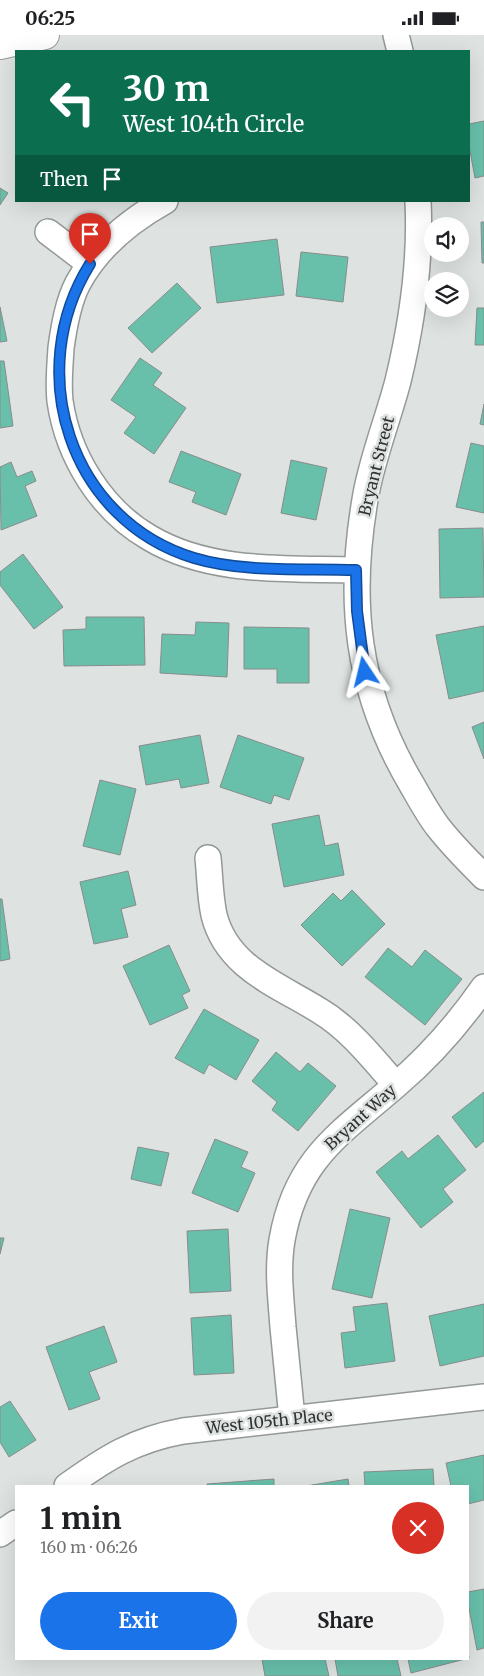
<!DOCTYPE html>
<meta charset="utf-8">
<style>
:root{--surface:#fff;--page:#f2f2f2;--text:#202124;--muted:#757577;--accent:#1a73e8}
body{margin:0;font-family:Merriweather,serif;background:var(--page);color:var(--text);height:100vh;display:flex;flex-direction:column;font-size:19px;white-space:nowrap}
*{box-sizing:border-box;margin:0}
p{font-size:16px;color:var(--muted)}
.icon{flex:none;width:28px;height:28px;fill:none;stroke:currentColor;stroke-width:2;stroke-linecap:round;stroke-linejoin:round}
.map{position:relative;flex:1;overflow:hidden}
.side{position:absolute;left:15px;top:1450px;width:454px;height:175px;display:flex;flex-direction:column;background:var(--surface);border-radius:0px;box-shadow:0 5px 20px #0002}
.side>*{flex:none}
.hud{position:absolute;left:15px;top:15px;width:455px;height:152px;border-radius:0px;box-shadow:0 5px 20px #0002;background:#0b6e4f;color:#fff;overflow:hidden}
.controls{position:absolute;left:424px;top:182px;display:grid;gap:10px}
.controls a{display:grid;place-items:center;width:45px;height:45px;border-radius:50%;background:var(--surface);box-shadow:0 5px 20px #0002;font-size:25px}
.pin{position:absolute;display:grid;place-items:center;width:42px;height:42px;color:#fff;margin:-51px -21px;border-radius:50% 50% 50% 0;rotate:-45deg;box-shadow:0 0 5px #0007}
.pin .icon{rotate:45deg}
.me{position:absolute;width:55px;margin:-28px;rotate:350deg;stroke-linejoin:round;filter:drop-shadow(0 0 4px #0008)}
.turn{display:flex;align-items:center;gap:18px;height:105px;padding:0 25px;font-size:22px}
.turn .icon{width:65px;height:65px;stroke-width:2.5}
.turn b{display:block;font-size:35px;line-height:42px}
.then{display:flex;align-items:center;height:48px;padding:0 25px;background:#0003;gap:10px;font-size:19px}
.round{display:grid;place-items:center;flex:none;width:52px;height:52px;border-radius:26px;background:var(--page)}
.overview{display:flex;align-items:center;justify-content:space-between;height:85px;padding:0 25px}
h1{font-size:30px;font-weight:700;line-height:38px}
.primary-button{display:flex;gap:10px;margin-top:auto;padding:10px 25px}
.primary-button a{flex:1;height:58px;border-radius:30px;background:var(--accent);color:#fff;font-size:20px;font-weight:700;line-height:58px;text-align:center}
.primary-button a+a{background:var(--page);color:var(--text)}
.status{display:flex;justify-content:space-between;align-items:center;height:35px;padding:0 25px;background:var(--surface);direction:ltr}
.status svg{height:14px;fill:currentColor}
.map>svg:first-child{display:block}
.building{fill:#68c0ab;stroke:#888c8b}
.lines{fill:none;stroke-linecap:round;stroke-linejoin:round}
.street-casing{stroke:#949997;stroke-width:28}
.primary-casing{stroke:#949997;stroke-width:30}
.street{stroke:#fff;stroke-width:25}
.primary{stroke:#fff;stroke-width:28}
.route-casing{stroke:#114b97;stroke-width:12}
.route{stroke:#1a73e8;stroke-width:9}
.labels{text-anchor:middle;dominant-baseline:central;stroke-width:5;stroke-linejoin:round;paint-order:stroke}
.street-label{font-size:16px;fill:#313332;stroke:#dee3e2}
</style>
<div class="status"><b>06:25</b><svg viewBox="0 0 49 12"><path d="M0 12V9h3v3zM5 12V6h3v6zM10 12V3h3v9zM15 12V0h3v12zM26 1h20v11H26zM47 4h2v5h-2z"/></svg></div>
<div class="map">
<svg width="484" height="1641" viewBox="0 0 484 1641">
<rect width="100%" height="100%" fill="#dee3e2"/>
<path class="building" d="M 484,86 L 484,141 L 475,143 L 469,111 L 469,89 Z
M 0,153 L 8,158 L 0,170 Z
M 481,187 L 484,187 L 484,228 L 482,228 Z
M 277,204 L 284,260 L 217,268 L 210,212 Z
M 301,217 L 348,222 L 343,267 L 296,261 Z
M 177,248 L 201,273 L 152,318 L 128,293 Z
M 0,272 L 7,306 L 0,307 Z
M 477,273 L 484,273 L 484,310 L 475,310 Z
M 140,323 L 162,338 L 153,350 L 186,373 L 154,419 L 124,398 L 136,382 L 111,365 Z
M 0,326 L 4,326 L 13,391 L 0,393 Z
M 484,369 L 484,390 L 480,389 Z
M 471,408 L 484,411 L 484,478 L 456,472 Z
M 181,416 L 241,439 L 226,480 L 192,467 L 196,457 L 169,447 Z
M 291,425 L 327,433 L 316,485 L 281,478 Z
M 11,427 L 17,442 L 32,436 L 36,446 L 25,451 L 37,481 L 1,495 L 0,432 Z
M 483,493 L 484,562 L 440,563 L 439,494 Z
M 23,519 L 63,572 L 34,594 L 0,550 L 0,537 Z
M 86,582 L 144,582 L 145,630 L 64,631 L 63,595 L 86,594 Z
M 196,587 L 229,588 L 227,642 L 160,638 L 162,599 L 195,600 Z
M 484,591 L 484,656 L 449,664 L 436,600 Z
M 244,592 L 309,593 L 309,648 L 277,648 L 277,634 L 244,634 Z
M 484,687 L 484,724 L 472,692 Z
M 200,700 L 209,748 L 181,753 L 179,744 L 146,750 L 139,711 Z
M 238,700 L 304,723 L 289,765 L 274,760 L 271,769 L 220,752 Z
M 100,745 L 136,754 L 120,820 L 83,811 Z
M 319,780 L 325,811 L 338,808 L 344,840 L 284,852 L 272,789 Z
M 128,836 L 136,870 L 121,874 L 128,902 L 94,909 L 80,847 Z
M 352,855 L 385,889 L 342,931 L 301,890 L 333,858 L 341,866 Z
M 0,864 L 2,864 L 10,924 L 0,926 Z
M 169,910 L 190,956 L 182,960 L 188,973 L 150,990 L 123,931 Z
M 388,913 L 412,932 L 425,915 L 462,944 L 425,990 L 365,942 Z
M 204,974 L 259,1005 L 236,1045 L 209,1029 L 204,1039 L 175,1023 Z
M 276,1017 L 300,1037 L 308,1028 L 336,1051 L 298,1096 L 272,1075 L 277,1067 L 252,1046 Z
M 484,1057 L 484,1106 L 476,1113 L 452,1082 Z
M 438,1100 L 466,1135 L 443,1154 L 453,1167 L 421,1193 L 376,1137 L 402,1116 L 408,1124 Z
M 215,1104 L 248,1117 L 241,1132 L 255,1138 L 238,1177 L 192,1158 Z
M 138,1112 L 169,1118 L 161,1151 L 131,1144 Z
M 350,1174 L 390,1183 L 372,1263 L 332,1254 Z
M 228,1194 L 231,1256 L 190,1258 L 187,1196 Z
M 0,1203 L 4,1203 L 0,1219 Z
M 387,1268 L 395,1326 L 345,1333 L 341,1298 L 356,1296 L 353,1272 Z
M 484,1269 L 484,1321 L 440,1331 L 429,1281 Z
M 231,1280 L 234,1338 L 194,1340 L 191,1283 Z
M 104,1291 L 117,1327 L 89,1337 L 100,1364 L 69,1375 L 46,1312 Z
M 10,1366 L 36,1405 L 9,1422 L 0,1407 L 0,1372 Z
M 484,1420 L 484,1465 L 468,1469 L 468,1451 L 451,1451 L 446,1428 Z
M 433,1434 L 434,1451 L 365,1451 L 364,1437 Z
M 274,1444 L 274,1451 L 207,1451 L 207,1449 Z
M 348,1444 L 349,1451 L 306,1451 Z
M 484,1554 L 484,1613 L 477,1615 L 468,1568 L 468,1557 Z
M 468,1616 L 469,1623 L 411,1638 L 408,1624 L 468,1624 Z
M 262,1624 L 325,1624 L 329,1641 L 265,1641 Z
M 335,1624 L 397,1624 L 401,1641 L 338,1641 Z"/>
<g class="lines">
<defs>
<path id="street" d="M 396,0 L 400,16
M 165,166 C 129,186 98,211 78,248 C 68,267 64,291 61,313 C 60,331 58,348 60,366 C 68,421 101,475 150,503 C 211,539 287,533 356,535
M 418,166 C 421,226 412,288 398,346 C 388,384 373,421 366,459 C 347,565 356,656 412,750 C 420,764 428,779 438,792 C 452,810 468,826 484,842
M 48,197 L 90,229
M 208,823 C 210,842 210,862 214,880 C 227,933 279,950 320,976 C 350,994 373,1024 396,1050
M 292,1383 C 289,1353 286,1323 283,1292 C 281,1264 277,1234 282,1205 C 296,1125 338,1100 395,1051 C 428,1023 459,988 484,952
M 67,1451 C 106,1423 134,1405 183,1396 L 484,1362
M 0,1499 L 16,1488"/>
<path id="primary" d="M 0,10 L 45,0"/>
</defs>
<use href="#street" class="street-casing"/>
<use href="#primary" class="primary-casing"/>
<use href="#street" class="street"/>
<use href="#primary" class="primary"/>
</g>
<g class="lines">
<defs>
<path id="route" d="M 90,229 C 23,336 69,485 194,523 C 244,538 303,533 356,535 L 357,576 L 365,637"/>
</defs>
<use href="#route" class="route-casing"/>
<use href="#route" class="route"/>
</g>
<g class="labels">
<g class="street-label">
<text transform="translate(376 431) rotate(-76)">Bryant Street</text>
<text transform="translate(360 1082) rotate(-42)">Bryant Way</text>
<text transform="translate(269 1386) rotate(-6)">West 105th Place</text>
</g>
</g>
</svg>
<div class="controls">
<a><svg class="icon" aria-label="sound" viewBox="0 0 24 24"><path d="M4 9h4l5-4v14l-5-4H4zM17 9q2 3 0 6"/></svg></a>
<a><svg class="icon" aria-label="layers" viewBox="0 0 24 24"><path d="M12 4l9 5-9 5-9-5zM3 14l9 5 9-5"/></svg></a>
</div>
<div class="pin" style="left:90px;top:229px;background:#d93025"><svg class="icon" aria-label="arrive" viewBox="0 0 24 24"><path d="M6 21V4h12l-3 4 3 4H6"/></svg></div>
<svg class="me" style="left:365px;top:637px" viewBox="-20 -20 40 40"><path d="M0-17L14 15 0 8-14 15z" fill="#1a73e8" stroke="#fff" stroke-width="4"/></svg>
<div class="hud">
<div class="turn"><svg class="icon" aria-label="left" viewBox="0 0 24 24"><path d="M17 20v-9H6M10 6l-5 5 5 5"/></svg><div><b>30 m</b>West 104th Circle</div></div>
<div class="then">Then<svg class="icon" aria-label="arrive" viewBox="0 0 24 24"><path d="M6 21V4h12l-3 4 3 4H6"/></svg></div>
</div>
<section class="side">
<div class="overview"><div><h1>1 min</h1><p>160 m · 06:26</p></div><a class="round" style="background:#d93025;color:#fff"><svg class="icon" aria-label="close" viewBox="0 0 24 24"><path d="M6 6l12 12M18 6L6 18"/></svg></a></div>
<div class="primary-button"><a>Exit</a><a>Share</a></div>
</section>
</div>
